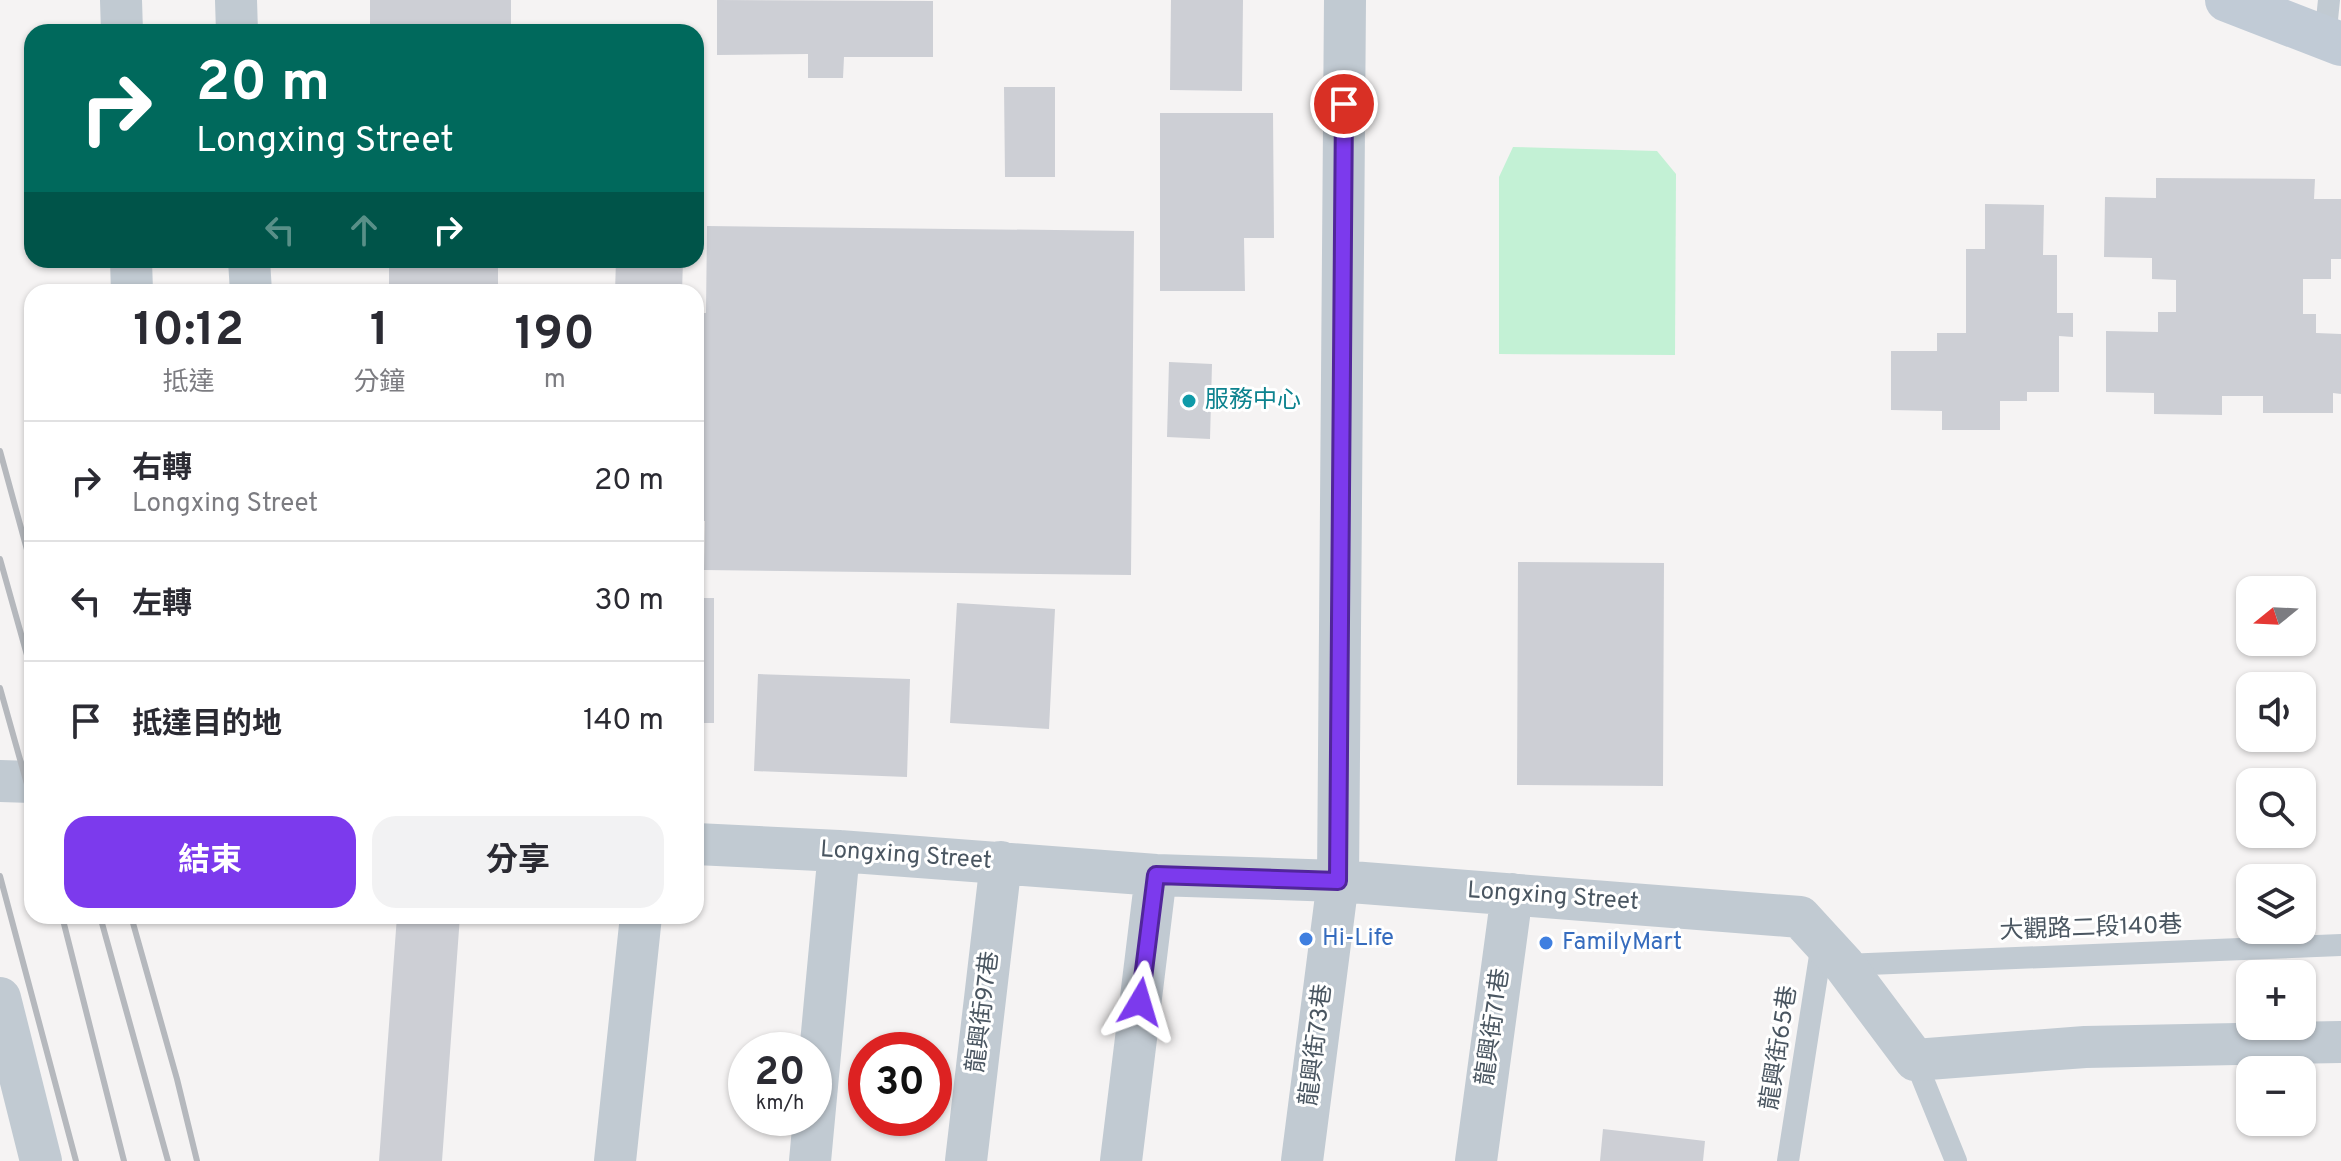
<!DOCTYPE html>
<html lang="zh-TW">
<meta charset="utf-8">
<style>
:root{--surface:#fff;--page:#f2f2f3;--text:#2b2b33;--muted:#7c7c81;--line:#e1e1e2;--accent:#7c3aed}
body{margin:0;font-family:Overpass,"Noto Sans TC",sans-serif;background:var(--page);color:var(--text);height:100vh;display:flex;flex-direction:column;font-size:30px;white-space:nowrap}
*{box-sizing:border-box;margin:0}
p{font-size:26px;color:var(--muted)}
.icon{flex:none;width:44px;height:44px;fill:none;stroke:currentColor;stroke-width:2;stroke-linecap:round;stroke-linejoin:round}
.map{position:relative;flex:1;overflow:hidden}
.side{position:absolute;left:24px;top:284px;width:680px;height:640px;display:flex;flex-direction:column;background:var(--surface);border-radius:24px;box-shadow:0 2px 6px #0004}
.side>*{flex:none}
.banner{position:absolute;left:24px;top:24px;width:680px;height:244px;border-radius:24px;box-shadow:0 2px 6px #0004;background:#00695c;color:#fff;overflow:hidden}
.needle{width:52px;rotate:252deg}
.tools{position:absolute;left:2236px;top:576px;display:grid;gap:16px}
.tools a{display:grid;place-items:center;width:80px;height:80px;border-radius:16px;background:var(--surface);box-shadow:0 2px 6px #0004;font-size:40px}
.speed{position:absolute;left:728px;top:1032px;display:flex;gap:16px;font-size:40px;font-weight:700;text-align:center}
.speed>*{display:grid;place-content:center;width:104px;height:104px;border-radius:50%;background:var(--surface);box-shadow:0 2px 6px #0004;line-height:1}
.speed small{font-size:20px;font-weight:400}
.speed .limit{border:12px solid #d22;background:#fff;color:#111}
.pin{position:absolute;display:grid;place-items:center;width:68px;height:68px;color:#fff;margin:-34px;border:4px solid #fff;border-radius:50%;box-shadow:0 2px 8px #0007}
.me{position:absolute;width:88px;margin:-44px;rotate:7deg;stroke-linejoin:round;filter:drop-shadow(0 0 6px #0008)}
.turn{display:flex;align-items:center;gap:28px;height:168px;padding:0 40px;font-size:36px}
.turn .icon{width:104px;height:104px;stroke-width:2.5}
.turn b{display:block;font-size:56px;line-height:68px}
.lanes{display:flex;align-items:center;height:76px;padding:0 40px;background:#0003;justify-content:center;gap:40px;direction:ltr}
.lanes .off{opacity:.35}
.eta{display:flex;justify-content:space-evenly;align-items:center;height:136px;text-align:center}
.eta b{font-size:48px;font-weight:700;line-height:56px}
.button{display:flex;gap:16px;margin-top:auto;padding:16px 40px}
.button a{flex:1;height:92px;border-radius:24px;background:var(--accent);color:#fff;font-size:32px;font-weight:700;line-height:92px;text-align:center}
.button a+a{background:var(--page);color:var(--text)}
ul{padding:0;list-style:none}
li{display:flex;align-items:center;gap:24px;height:120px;padding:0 40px;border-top:2px solid var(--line)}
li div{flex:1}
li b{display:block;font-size:30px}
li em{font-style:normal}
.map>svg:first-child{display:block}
.green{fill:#c3f1d5}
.building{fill:#cdcfd5}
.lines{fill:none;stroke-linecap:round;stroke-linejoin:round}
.service{stroke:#c1cad2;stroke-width:22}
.minor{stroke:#c1cad2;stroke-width:42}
.secondary{stroke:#c1cbd6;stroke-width:44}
.rail{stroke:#b5b8bd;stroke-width:6}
.route-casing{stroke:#51269a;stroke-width:20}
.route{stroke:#7c3aed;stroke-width:14}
.culture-dot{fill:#0f9aa8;stroke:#fff;stroke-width:3}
.shop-dot{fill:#3f7fe0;stroke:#fff;stroke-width:3}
.labels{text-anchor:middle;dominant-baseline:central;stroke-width:6;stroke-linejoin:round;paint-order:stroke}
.culture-label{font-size:24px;fill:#0d838f;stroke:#fff;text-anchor:start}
.street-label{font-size:24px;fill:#4a5661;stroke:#fff}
.shop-label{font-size:24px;fill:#366cbe;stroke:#fff;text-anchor:start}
</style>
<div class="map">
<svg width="2341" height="1161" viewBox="0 0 2341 1161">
<rect width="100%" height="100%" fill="#f5f3f3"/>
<path class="green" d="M 1513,147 L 1657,151 L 1676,174 L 1675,355 L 1499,354 L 1499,177 Z"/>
<path class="building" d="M 370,0 L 511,0 L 511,32 L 370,32 Z
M 717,0 L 933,1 L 933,57 L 844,57 L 843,78 L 808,78 L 808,54 L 717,55 Z
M 1171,0 L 1243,0 L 1242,91 L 1170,90 Z
M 1004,87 L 1055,87 L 1055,177 L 1005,177 Z
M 1160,113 L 1273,113 L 1274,238 L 1244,238 L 1245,291 L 1160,291 Z
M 2156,178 L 2315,179 L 2314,199 L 2341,199 L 2341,259 L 2331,259 L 2331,279 L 2303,279 L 2303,314 L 2316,314 L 2316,333 L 2341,334 L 2341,394 L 2333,393 L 2333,413 L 2263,413 L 2263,396 L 2222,396 L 2222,415 L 2154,414 L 2154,393 L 2106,392 L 2106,331 L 2158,332 L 2158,312 L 2176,312 L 2176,280 L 2152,279 L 2152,258 L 2104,257 L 2105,197 L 2156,198 Z
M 1985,204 L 2044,205 L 2043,255 L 2057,255 L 2057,313 L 2073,313 L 2073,337 L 2059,336 L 2059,392 L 2027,392 L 2027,401 L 2000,401 L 2000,430 L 1942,430 L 1942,411 L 1891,410 L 1891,351 L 1937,351 L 1937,333 L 1966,333 L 1966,249 L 1985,249 Z
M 707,226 L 1134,231 L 1131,575 L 704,570 L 705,521 L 696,521 L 696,313 L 706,313 Z
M 389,260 L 498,260 L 498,292 L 389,292 Z
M 616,260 L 683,260 L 682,292 L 615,292 Z
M 1169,362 L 1212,364 L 1210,439 L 1167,437 Z
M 1518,562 L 1664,563 L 1663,786 L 1517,785 Z
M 696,598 L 714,598 L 714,723 L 696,723 Z
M 957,603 L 1055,609 L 1049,729 L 950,723 Z
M 758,674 L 910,679 L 907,777 L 754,771 Z
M 397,916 L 460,916 L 442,1161 L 379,1161 Z
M 1603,1129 L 1705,1141 L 1703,1161 L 1600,1161 Z"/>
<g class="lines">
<path class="service" d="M 2325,39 L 2329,0
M 1844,965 L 2341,945
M 1915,1060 L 1956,1161
M 1788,1161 L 1822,943"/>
<path class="minor" d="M 121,0 L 122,32
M 236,0 L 237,32
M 131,260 L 132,292
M 249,260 L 251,292
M 0,781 L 32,782
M 696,844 L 839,851 L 1156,875 L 1338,881 L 1800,917 L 1844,965 L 1915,1060 L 2085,1047 L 2341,1042
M 0,998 L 41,1161
M 615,1161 L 641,916
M 810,1161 L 839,851
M 966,1161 L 1001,862
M 1121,1161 L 1156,875
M 1302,1161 L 1338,881 L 1345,0
M 1476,1161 L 1512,894"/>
<path class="secondary" d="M 2227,0 L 2341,44"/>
<path class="rail" d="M 0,451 L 32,568
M 0,559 L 32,673
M 0,688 L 32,802
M 0,876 L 76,1161
M 62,916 L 124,1161
M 100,916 L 168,1161
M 131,916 L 177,1079 L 197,1161"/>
</g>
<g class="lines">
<defs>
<path id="route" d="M 1140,1002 L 1156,875 L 1338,881 L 1344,104"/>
</defs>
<use href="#route" class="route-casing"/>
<use href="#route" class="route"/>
</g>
<circle class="culture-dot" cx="1189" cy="401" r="8"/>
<g class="shop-dot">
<circle cx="1306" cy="939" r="8"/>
<circle cx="1546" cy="943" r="8"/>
</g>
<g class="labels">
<g class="culture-label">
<text x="1205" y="401">服務中心</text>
</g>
<g class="street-label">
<text transform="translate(906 856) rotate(4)">Longxing Street</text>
<text transform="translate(1553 897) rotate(4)">Longxing Street</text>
<text transform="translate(2091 929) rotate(-2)">大觀路二段140巷</text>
<text transform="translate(984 1012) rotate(-83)">龍興街97巷</text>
<text transform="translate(1494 1027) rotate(-82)">龍興街71巷</text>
<text transform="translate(1317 1045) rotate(-83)">龍興街73巷</text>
<text transform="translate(1780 1048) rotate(-81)">龍興街65巷</text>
</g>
<g class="shop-label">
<text x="1322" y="939">Hi-Life</text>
<text x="1562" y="943">FamilyMart</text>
</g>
</g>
</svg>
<div class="tools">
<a><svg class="needle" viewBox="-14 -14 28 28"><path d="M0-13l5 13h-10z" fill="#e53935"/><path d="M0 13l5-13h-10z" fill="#7c7c81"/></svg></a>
<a><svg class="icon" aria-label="sound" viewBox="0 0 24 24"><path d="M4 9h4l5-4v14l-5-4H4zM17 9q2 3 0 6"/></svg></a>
<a><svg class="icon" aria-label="search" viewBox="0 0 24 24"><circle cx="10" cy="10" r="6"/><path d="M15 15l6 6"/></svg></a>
<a><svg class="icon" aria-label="layers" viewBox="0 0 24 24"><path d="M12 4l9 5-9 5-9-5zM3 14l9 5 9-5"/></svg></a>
<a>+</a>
<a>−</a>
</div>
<div class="speed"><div>20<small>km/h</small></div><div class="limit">30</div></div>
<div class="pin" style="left:1344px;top:104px;background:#d93025"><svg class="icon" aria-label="arrive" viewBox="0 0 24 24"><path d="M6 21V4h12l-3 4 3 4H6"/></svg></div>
<svg class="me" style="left:1140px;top:1002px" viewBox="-20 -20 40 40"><path d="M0-17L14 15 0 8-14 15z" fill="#7c3aed" stroke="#fff" stroke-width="4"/></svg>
<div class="banner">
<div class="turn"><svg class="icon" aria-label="right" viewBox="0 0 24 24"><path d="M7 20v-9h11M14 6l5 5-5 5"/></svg><div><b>20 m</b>Longxing Street</div></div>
<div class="lanes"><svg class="icon off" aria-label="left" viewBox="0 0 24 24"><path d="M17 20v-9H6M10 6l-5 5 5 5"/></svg><svg class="icon off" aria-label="ahead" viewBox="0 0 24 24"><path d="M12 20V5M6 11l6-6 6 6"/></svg><svg class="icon" aria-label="right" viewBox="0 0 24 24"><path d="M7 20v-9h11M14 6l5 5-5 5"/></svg></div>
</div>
<section class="side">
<div class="eta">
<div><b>10:12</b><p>抵達</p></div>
<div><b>1</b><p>分鐘</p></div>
<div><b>190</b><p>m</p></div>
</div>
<ul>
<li><svg class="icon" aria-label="right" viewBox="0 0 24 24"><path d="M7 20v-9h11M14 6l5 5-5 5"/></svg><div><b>右轉</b><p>Longxing Street</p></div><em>20 m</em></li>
<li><svg class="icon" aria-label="left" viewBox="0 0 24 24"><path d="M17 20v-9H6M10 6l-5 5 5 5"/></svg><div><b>左轉</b></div><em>30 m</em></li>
<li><svg class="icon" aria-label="arrive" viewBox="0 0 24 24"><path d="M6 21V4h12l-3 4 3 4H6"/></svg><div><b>抵達目的地</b></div><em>140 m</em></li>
</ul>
<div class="button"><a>結束</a><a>分享</a></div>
</section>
</div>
